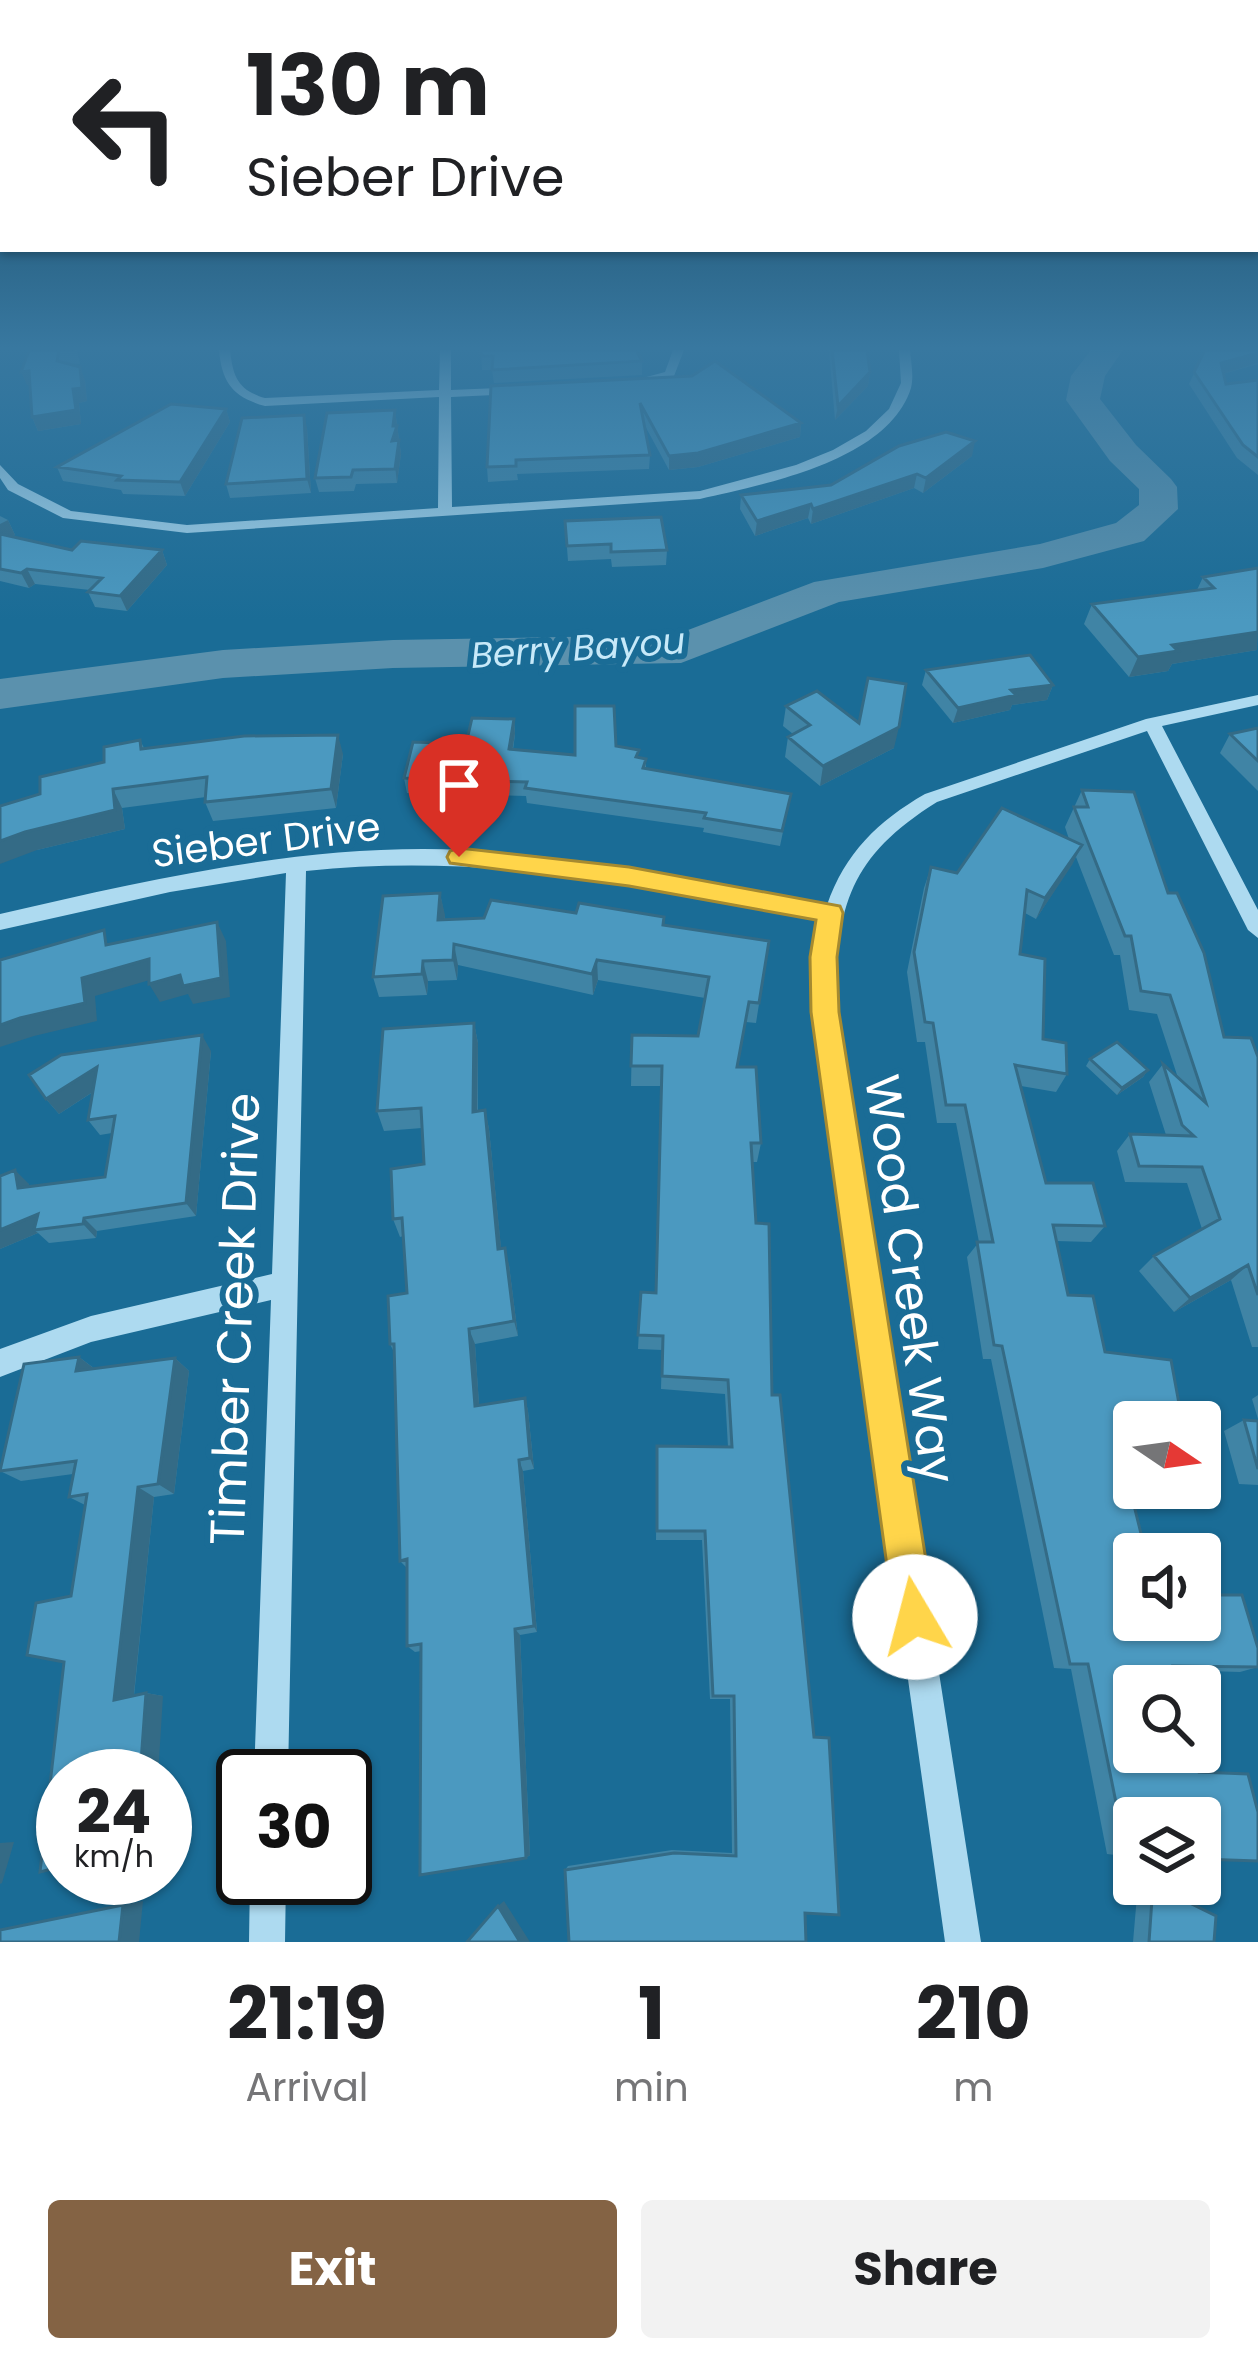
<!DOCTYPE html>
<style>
:root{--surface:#fff;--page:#f2f2f2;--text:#202124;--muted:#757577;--accent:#846344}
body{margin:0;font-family:Poppins,sans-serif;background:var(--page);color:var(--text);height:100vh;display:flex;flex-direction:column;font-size:45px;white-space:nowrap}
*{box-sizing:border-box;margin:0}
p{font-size:39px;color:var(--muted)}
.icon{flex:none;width:66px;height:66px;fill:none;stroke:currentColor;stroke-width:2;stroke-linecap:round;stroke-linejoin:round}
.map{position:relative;height:1942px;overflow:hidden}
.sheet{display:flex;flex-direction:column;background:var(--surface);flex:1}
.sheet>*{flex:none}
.hud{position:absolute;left:0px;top:0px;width:1260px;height:252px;box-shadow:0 3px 9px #0004;background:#fff;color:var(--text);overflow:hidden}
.needle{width:78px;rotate:103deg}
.controls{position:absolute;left:1113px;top:1401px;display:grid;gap:24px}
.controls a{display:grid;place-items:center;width:108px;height:108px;border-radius:12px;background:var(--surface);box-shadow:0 3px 9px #0004;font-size:60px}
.speed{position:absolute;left:36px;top:1749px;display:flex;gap:24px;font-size:60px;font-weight:700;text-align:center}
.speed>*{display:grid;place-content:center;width:156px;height:156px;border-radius:50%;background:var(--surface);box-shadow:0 3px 9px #0004;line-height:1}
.speed small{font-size:30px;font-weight:400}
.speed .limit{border:6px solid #111;border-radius:18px;background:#fff;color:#111}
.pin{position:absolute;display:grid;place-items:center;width:102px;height:102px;color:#fff;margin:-123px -51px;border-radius:50% 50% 50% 0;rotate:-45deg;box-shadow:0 0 12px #0007}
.pin .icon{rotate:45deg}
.me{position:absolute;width:132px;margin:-66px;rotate:352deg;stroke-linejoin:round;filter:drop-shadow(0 0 9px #0008)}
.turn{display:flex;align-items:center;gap:42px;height:252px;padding:0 48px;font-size:54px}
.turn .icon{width:156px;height:156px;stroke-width:2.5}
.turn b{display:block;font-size:84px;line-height:102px}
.eta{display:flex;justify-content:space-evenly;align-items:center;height:204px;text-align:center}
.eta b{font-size:72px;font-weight:700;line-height:84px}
.button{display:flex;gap:24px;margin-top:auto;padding:24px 48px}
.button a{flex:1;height:138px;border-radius:12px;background:var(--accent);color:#fff;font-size:48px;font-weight:700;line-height:138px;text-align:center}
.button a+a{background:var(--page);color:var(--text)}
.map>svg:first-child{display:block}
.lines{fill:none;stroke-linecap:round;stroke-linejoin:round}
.river{fill:#5b91ad;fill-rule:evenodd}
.minor{fill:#addaf0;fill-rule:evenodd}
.wall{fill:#4084a5}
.shaded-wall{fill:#346b86}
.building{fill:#4b99c0;stroke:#346b86;stroke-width:3}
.route{fill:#ffd54a;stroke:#a68a30;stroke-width:3}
.labels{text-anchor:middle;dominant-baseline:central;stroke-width:12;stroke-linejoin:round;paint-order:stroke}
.far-water-label{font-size:36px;font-style:italic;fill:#c7e9f9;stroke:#1a6c96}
.street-label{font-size:39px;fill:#fff;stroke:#1a6c96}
.near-street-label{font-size:48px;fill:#fff;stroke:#1a6c96}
</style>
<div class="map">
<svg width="1258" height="1942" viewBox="0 0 1258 1942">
<rect width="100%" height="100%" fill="#1a6c96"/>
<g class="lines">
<path class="river" d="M 1091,350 L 1123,350 L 1105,376 L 1100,399 L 1136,445 L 1171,479 L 1177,487 L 1178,509 L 1144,541 L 1043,568 L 839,602 L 681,663 L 393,668 L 223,678 L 0,709 L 0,679 L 223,650 L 393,640 L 675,635 L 814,582 L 1040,544 L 1116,523 L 1139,505 L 1139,489 L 1110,461 L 1066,400 L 1071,376 Z"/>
<path class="minor" d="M 219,350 L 230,350 C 233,377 238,390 265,398 L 439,390 L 440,350 L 451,350 L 451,390 L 521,387 L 521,393 L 517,394 L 451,397 L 452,507 L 700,491 L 796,465 L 833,450 L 866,431 L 889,409 L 901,383 L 899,350 L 910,350 C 911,362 914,376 911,388 C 888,461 765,484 700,499 L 187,533 L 63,518 L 8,490 L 0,478 L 0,465 L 18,484 L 71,511 L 187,525 L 438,508 L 439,397 L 265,406 C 233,397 222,383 219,350 Z
M 673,350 L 684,350 L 674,376 L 628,386 L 628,382 L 665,372 Z
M 1258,695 L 1258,705 L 1162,726 L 1258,910 L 1258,938 L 1248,930 L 1147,731 L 937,802 C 847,858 835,910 836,1012 L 981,1942 L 945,1942 L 814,1012 L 817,945 L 822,919 C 648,886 485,852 306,871 L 288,1776 L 254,1776 L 271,1300 L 91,1342 L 0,1377 L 0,1349 L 91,1316 L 272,1274 L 286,873 L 170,892 L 0,930 L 0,914 C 152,879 307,843 463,850 C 586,856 706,883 827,905 C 845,853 878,821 925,794 L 1146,719 Z
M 250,1878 L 286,1878 L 285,1942 L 249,1942 Z"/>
</g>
<path class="wall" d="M 29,350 L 77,350 L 80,364 L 66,363 L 85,380 L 87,401 L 79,403 L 81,424 L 38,431 L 32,417 L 30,385 L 27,385 Z
M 481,350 L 642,361 L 642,375 L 494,383 L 492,370 L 482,370 Z
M 829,350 L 867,350 L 870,372 L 868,386 L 835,420 Z
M 1205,350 L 1258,350 L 1258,364 L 1223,374 L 1226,384 L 1258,380 L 1258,475 L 1237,458 L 1189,384 Z
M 491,386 L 801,423 L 800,437 L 698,467 L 669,470 L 644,424 L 650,455 L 649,469 L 517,474 L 518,480 L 488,482 L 487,467 Z
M 226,409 L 230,422 L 185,496 L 123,494 L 121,490 L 63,481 L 57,467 Z
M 395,410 L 401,454 L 397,483 L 356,484 L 354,491 L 319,492 L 315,478 Z
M 307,428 L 311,493 L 230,498 L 226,484 Z
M 972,456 L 923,493 L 914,488 L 811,524 L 808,518 L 755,536 L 740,509 L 741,495 L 831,485 Z
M 0,516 L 8,520 L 15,535 L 11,537 L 72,550 L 162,550 L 167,565 L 127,611 L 95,607 L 88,592 L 90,590 L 35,584 L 29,588 L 0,581 Z
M 565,521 L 667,550 L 666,565 L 612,567 L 611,559 L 568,561 Z
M 1258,568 L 1257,650 L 1172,664 L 1168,671 L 1129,677 L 1084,624 L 1092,604 L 1197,590 L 1203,577 Z
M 926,670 L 1053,685 L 1047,700 L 1012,705 L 1010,710 L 953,723 L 922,685 Z
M 786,706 L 859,723 L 894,748 L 820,786 L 785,757 L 788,737 L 793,734 L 783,726 Z
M 514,719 L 515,734 L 513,750 L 575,755 L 616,746 L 639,758 L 646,759 L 646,768 L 791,794 L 780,846 L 703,832 L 704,828 L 527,803 L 526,796 L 407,793 L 404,778 Z
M 1258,728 L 1258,791 L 1220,753 L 1230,734 Z
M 140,740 L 144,748 L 343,754 L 336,808 L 213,821 L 205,802 L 206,797 L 122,808 L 125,829 L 37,850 L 40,794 L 104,762 Z
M 1082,790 L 1168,893 L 1224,1037 L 1258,1057 L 1258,1347 L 1252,1347 L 1231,1280 L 1174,1312 L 1139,1271 L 1154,1256 L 1202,1229 L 1187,1183 L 1125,1182 L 1117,1151 L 1130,1134 L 1166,1135 L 1149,1082 L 1163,1064 L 1178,1078 L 1157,1014 L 1129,1010 L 1120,955 L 1114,955 L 1076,857 L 1036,919 L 1025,913 L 1020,954 L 1043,1039 L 1067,1074 L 1056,1092 L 1021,1086 L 1046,1183 L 1105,1226 L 1091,1242 L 1056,1241 L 1068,1295 L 1105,1352 L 1182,1420 L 1179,1422 L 1134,1422 L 1166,1494 L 1148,1504 L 1133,1503 L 1134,1620 L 1258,1667 L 1240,1672 L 1174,1670 L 1134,1857 L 1107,1854 L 1071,1669 L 1054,1668 L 991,1359 L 983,1359 L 967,1257 L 979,1242 L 956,1123 L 937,1123 L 925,1042 L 917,1042 L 907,972 L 924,888 L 931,867 L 957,873 L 1069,839 L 1065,827 Z
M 440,893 L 445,919 L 576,913 L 769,941 L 756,1023 L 746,1022 L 738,1067 L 761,1143 L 757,1162 L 753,1162 L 756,1223 L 772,1395 L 814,1737 L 839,1915 L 565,1870 L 568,1866 L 672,1850 L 732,1853 L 730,1699 L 710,1699 L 702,1540 L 656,1540 L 657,1446 L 728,1447 L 725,1394 L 661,1389 L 662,1350 L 638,1349 L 641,1292 L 656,1293 L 662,1086 L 631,1086 L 632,1035 L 698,1036 L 705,998 L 598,980 L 593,995 L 458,965 L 457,980 L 428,981 L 427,995 L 379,997 L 373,977 Z
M 474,1023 L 478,1043 L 478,1111 L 485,1110 L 489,1129 L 501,1249 L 509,1265 L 518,1336 L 475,1344 L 479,1405 L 525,1398 L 528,1411 L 534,1469 L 523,1471 L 537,1632 L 520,1635 L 530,1855 L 526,1858 L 421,1651 L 415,1652 L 407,1646 L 407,1568 L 400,1561 L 394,1352 L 390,1344 L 407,1293 L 403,1236 L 400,1237 L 393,1219 L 424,1164 L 422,1128 L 384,1131 L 377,1111 Z
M 211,1051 L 196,1216 L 97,1231 L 96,1238 L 49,1243 L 38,1233 L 0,1249 L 0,1176 L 29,1184 L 29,1186 L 105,1177 L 112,1133 L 100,1135 L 88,1120 L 93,1092 L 59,1114 L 46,1099 Z
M 1090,1059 L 1148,1070 L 1143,1077 L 1117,1095 L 1086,1066 Z
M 79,1357 L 95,1369 L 175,1358 L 189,1371 L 174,1494 L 154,1497 L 134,1696 L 146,1693 L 163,1696 L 63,1776 L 63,1869 L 40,1872 L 71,1596 L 85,1505 L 69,1497 L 73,1474 L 21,1481 L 0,1471 Z
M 1258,1395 L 1258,1419 L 1252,1399 Z
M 1244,1420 L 1258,1421 L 1258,1485 L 1239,1484 L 1224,1431 Z
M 1138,1884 L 1153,1885 L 1214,1942 L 1133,1942 Z"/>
<path class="shaded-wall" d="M 1258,353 L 1258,363 L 1216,376 L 1221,363 Z
M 80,367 L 85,380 L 87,401 L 79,403 L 81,424 L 38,431 L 32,417 L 73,389 Z
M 29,371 L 35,384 L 27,385 L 21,372 Z
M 870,372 L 868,386 L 835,420 L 838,406 Z
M 226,409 L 230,422 L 185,496 L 180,482 Z
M 395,410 L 401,454 L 397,483 L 392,441 Z
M 304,415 L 307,428 L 311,493 L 307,479 Z
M 801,423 L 800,437 L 698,467 L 669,470 L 669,456 Z
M 975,441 L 972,456 L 923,493 L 926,478 Z
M 917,474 L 914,488 L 811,524 L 813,509 Z
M 811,504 L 808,518 L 755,536 L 757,521 Z
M 8,520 L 15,535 L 0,542 L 0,524 Z
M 162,550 L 167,565 L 127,611 L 120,596 Z
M 27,569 L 35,584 L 29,588 L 21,573 Z
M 1258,632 L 1257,650 L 1172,664 L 1168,671 L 1129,677 L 1138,657 L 1172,645 Z
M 1053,685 L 1047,700 L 1012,705 L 1010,710 L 953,723 L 958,708 L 1011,690 Z
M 514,719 L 515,734 L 510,764 L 509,749 Z
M 899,727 L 894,748 L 820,786 L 823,766 Z
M 338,735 L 343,754 L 336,808 L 331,789 Z
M 113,789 L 122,808 L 125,829 L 37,850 L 0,864 L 0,841 Z
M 1082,845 L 1072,865 L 1036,919 L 1045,898 Z
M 440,893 L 445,915 L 443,941 L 438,920 Z
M 217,922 L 226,941 L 230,997 L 193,1004 L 188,994 L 160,1002 L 149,984 Z
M 454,944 L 458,965 L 457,980 L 453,960 Z
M 149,959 L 160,977 L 95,996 L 97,1021 L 34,1036 L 0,1047 L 0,1025 L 82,978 Z
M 597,960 L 598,980 L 593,995 L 592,974 Z
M 423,961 L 428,981 L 427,995 L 422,974 Z
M 474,1023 L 478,1043 L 477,1131 L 473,1112 Z
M 202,1035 L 211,1051 L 196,1216 L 186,1203 Z
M 97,1067 L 108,1082 L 59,1114 L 46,1099 Z
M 1148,1070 L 1143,1077 L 1117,1095 L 1122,1088 Z
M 485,1110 L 489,1129 L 503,1266 L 498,1249 Z
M 15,1170 L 29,1184 L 32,1202 L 18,1188 Z
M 38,1214 L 34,1230 L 38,1233 L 0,1249 L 0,1230 Z
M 84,1218 L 97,1231 L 96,1238 L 83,1224 Z
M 505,1248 L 509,1265 L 518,1336 L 514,1321 Z
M 1248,1265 L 1231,1280 L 1174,1312 L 1190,1298 Z
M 469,1329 L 475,1344 L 480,1419 L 475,1406 Z
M 79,1357 L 96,1370 L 76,1371 Z
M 175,1358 L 189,1371 L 174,1494 L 158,1484 Z
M 525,1398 L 528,1411 L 534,1469 L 530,1458 Z
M 519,1460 L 523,1471 L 537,1632 L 534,1626 Z
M 138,1487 L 154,1497 L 133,1703 L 114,1700 Z
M 515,1629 L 520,1635 L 530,1855 L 526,1858 Z
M 146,1693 L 163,1696 L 158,1776 L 140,1776 Z
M 14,1842 L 2,1883 L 0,1884 L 0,1843 Z
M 143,1901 L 139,1942 L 119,1942 L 123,1905 Z
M 504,1901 L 530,1942 L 520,1942 L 498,1906 Z"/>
<path class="building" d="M 29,350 L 75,350 L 59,350 L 57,361 L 80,367 L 82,388 L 73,389 L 76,410 L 32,417 L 29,371 L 21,372 Z
M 481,350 L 636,350 L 642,361 L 492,370 L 493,356 L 481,356 Z
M 832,350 L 867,350 L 870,372 L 838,406 Z
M 1205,350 L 1258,350 L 1258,353 L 1221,363 L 1226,384 L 1258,380 L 1258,457 L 1243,445 L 1194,372 Z
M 715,361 L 801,423 L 698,453 L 669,456 L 640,403 L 650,455 L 516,460 L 516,466 L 487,467 L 491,386 L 692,376 Z
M 171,404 L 226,409 L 180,482 L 117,480 L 121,476 L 57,467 Z
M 395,410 L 393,426 L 397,426 L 392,441 L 399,440 L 395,469 L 353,470 L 351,477 L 315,478 L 327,413 Z
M 304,415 L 307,479 L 226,484 L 242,418 Z
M 946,432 L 975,441 L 926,478 L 917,474 L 813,509 L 811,504 L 757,521 L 741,495 L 831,485 L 899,446 Z
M 661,517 L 667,550 L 611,552 L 611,544 L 567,546 L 565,521 Z
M 0,534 L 72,550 L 81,541 L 162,550 L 120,596 L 88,592 L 102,578 L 27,569 L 21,573 L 0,569 Z
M 1258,568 L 1258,632 L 1172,645 L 1178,651 L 1138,657 L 1092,604 L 1214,588 L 1203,577 Z
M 1030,655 L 1053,685 L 1011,690 L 1016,695 L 958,708 L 926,670 Z
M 868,678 L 906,684 L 899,727 L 823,766 L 788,737 L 810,725 L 786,706 L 817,691 L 859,723 Z
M 575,706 L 614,706 L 616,746 L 639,750 L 636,757 L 646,759 L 643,768 L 791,794 L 782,831 L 704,818 L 706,813 L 525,788 L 527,782 L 404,778 L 413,742 L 466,744 L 472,718 L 514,719 L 509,749 L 575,755 Z
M 1258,728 L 1258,761 L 1230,734 Z
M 338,735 L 331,789 L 205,802 L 207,777 L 113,789 L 115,810 L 25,832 L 0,841 L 0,806 L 40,794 L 40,777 L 104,762 L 104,747 L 140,740 L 141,749 L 244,736 Z
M 1082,790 L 1134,792 L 1168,893 L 1177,893 L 1204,953 L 1224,1037 L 1251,1038 L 1258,1057 L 1258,1295 L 1248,1265 L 1190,1298 L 1154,1256 L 1220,1219 L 1202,1167 L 1139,1166 L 1130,1134 L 1194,1136 L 1182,1125 L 1163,1064 L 1206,1103 L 1170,995 L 1141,991 L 1131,936 L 1125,936 L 1074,807 L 1088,807 Z
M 1002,808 L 1082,845 L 1045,898 L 1027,890 L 1020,954 L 1045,959 L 1043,1039 L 1066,1043 L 1067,1074 L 1015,1065 L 1046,1183 L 1093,1183 L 1105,1226 L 1053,1225 L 1068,1295 L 1093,1296 L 1105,1352 L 1171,1360 L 1182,1420 L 1145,1415 L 1147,1422 L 1134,1422 L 1134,1488 L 1164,1488 L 1166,1494 L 1131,1493 L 1146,1554 L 1134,1554 L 1134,1620 L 1200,1620 L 1200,1595 L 1242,1595 L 1258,1648 L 1258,1667 L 1173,1666 L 1178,1686 L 1134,1686 L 1134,1752 L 1194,1752 L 1199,1772 L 1248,1774 L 1258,1812 L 1258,1861 L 1200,1859 L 1200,1818 L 1134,1818 L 1134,1857 L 1127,1857 L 1088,1664 L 1070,1664 L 1002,1346 L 994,1345 L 977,1242 L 993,1242 L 965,1105 L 946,1105 L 933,1023 L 925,1022 L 914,952 L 931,867 L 957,873 Z
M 440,893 L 438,920 L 484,918 L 491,900 L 576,913 L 579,903 L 664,917 L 663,925 L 769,941 L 759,1003 L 749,1002 L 737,1067 L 756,1067 L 761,1143 L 751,1143 L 756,1223 L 769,1224 L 772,1395 L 780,1395 L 814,1737 L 829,1738 L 839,1915 L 805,1913 L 806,1942 L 569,1942 L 565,1870 L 674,1853 L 736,1856 L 734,1696 L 713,1696 L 705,1531 L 657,1531 L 657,1446 L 732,1447 L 728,1380 L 662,1376 L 663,1336 L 638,1335 L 641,1292 L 656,1293 L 662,1066 L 631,1066 L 632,1035 L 698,1036 L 709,977 L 597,960 L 592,974 L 454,944 L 453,960 L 423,961 L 422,974 L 373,977 L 383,896 Z
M 217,922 L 221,978 L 183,986 L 180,975 L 149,984 L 149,959 L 82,978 L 85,1003 L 20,1018 L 0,1025 L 0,960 L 104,930 L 106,945 Z
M 474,1023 L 473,1112 L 485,1110 L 498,1249 L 505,1248 L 514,1321 L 469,1329 L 475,1406 L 525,1398 L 530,1458 L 519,1460 L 534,1626 L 515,1629 L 526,1858 L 420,1875 L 421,1644 L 407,1646 L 407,1559 L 400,1561 L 394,1344 L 390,1344 L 388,1296 L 407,1293 L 402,1218 L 393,1219 L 391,1169 L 424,1164 L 421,1108 L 377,1111 L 383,1029 Z
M 202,1035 L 186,1203 L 84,1218 L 83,1224 L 34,1230 L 38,1214 L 0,1230 L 0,1176 L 15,1170 L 18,1188 L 105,1177 L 115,1116 L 88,1120 L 97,1067 L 46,1099 L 29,1075 L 61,1055 Z
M 1117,1042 L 1148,1070 L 1122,1088 L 1090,1059 Z
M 79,1357 L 76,1371 L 175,1358 L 158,1484 L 138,1487 L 114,1700 L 146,1693 L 140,1776 L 63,1776 L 63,1866 L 40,1872 L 64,1662 L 27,1655 L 36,1603 L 71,1596 L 87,1494 L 69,1497 L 76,1461 L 0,1471 L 24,1364 Z
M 1244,1420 L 1258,1421 L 1258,1469 Z
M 1153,1885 L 1216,1916 L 1214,1942 L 1149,1942 Z
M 123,1905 L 119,1942 L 0,1942 L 0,1930 Z
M 498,1906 L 520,1942 L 467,1942 Z"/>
<linearGradient id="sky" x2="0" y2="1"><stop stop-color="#0e3b52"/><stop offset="0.56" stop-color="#3878a0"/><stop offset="1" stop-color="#3878a0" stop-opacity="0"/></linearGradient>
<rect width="1258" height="621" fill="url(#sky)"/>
<path class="route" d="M 459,848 L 629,867 L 840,906 L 843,913 L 837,957 L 839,1012 L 935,1617 L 929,1631 L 915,1637 L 900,1631 L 894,1617 L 811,1012 L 810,957 L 816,920 L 629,886 L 450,863 L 447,857 L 450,851 Z"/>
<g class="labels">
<g class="far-water-label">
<text transform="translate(578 648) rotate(-4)">Berry Bayou</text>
</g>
<g class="street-label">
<text transform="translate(266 840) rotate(-7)">Sieber Drive</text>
</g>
<g class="near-street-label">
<text transform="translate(910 1279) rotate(82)">Wood Creek Way</text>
<text transform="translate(235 1319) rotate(-88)">Timber Creek Drive</text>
</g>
</g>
</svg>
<div class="controls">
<a><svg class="needle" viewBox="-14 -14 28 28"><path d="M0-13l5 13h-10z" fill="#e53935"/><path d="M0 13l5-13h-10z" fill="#757577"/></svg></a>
<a><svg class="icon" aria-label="sound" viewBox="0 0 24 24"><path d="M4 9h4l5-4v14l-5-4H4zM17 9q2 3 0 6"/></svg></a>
<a><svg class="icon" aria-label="search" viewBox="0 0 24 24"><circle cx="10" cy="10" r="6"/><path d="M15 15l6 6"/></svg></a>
<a><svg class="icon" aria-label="layers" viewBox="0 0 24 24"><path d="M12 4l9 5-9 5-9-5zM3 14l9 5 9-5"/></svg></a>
</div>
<div class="speed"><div>24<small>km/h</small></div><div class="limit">30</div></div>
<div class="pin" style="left:459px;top:857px;background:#d93025"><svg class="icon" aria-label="arrive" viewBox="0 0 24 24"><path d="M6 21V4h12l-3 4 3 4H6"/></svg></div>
<svg class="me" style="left:915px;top:1617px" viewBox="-20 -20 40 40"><circle r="19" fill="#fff"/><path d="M0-13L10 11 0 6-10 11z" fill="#ffd54a"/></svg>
<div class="hud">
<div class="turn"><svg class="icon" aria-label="left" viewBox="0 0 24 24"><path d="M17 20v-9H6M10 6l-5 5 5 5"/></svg><div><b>130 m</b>Sieber Drive</div></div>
</div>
</div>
<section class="sheet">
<div class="eta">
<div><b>21:19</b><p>Arrival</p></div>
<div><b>1</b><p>min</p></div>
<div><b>210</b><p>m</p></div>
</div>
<div class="button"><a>Exit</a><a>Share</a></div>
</section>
